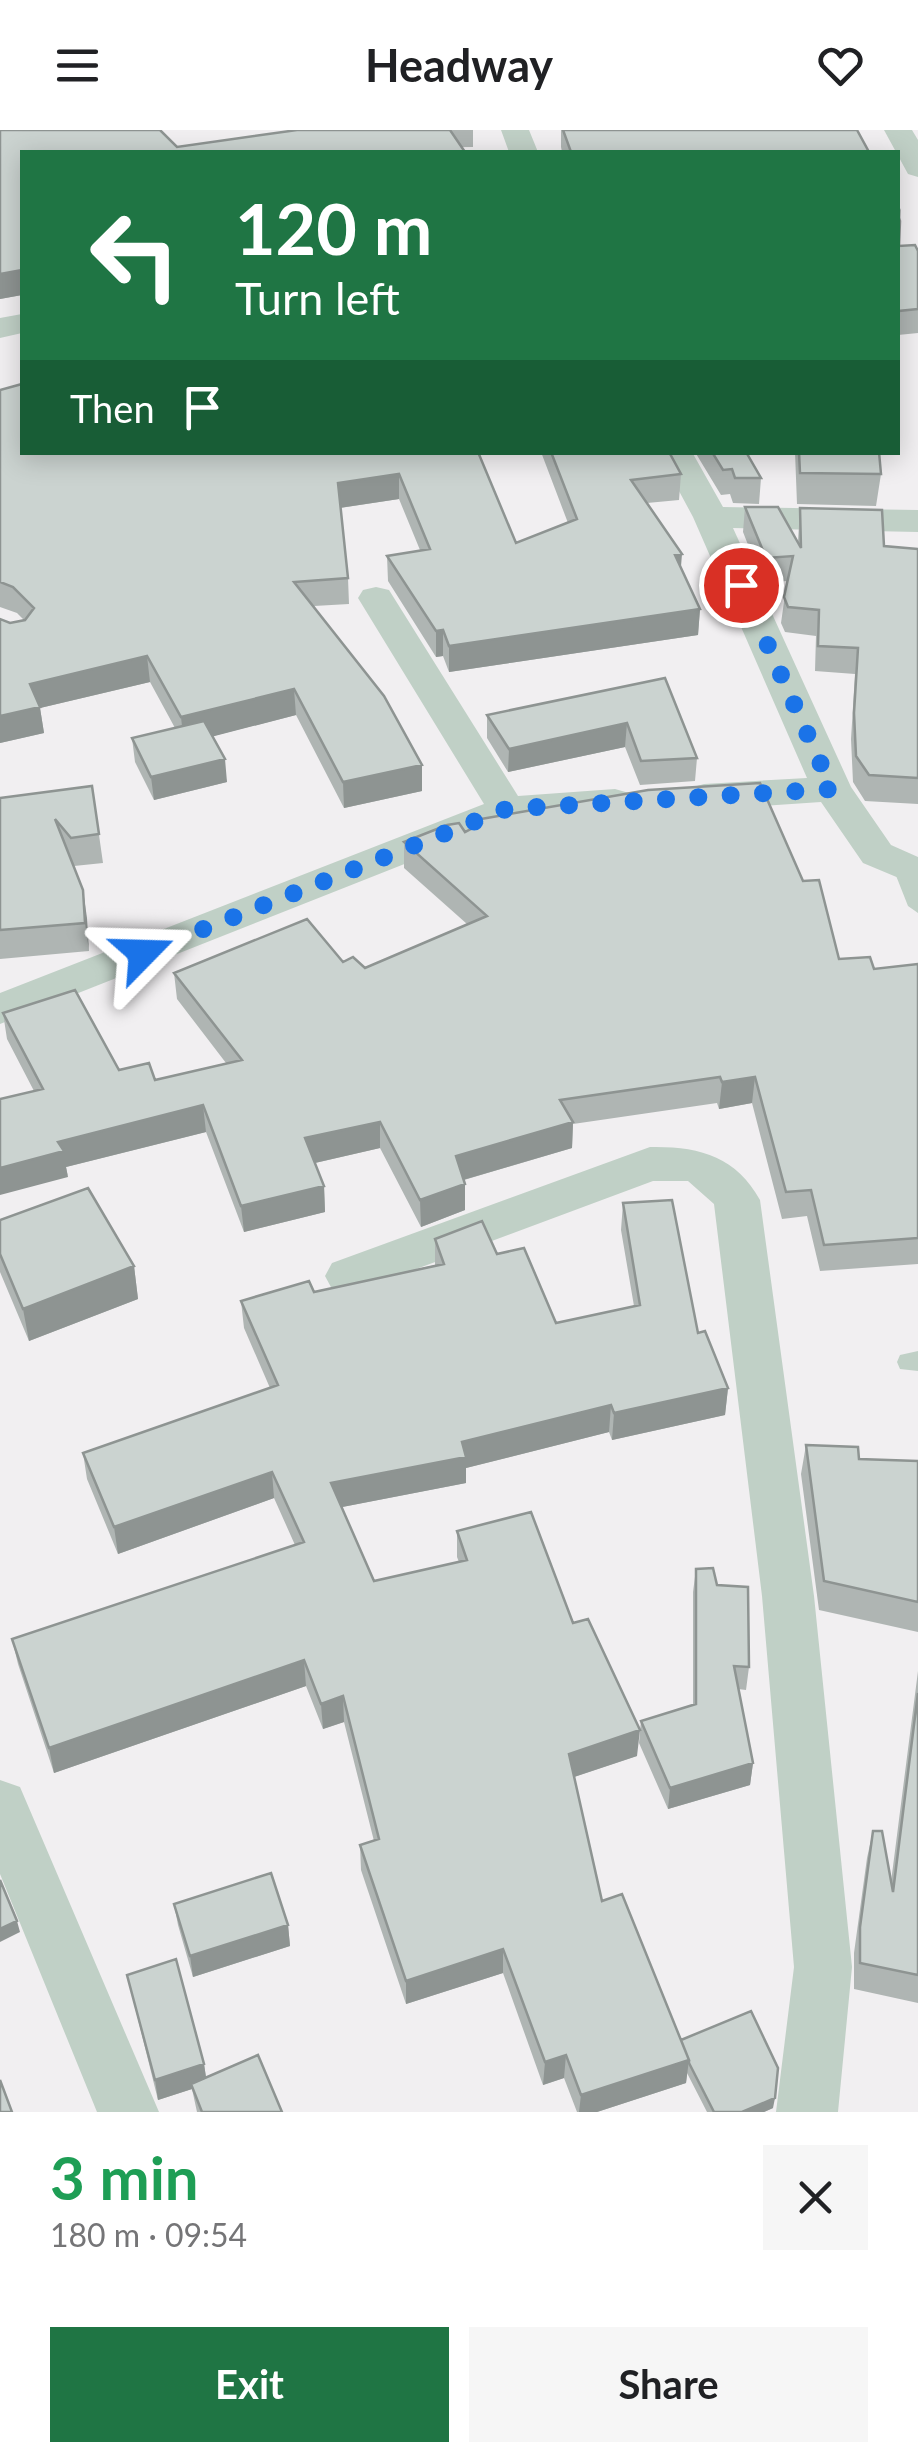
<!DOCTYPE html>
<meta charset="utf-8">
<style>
:root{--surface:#fff;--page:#f6f6f6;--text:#202124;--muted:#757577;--accent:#1f7544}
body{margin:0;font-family:Lato,sans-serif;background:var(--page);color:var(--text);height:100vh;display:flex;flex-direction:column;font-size:38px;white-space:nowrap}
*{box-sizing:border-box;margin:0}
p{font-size:32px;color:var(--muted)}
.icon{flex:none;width:55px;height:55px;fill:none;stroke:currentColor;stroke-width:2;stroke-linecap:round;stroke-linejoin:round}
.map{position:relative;height:1982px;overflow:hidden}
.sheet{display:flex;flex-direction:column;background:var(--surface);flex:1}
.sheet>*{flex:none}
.banner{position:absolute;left:20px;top:20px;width:880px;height:305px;border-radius:0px;box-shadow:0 5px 25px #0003;background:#1f7544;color:#fff;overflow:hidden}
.pin{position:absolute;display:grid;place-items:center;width:85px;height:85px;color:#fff;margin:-42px;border:5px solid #fff;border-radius:50%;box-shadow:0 2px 10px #0007}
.me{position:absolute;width:110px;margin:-55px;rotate:68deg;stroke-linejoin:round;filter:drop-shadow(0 0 8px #0008)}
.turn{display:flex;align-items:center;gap:35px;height:210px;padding:0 50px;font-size:45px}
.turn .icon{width:130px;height:130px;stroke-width:2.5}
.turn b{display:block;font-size:70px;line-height:85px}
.then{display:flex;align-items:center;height:95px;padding:0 50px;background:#0003;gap:20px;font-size:38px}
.round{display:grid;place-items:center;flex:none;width:105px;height:105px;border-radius:0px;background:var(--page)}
.overview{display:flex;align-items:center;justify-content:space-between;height:170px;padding:0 50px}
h1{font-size:60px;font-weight:700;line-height:75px;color:#1e9e55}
.button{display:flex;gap:20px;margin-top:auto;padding:20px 50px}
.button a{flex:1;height:115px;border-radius:0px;background:var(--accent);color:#fff;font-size:40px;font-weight:700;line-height:115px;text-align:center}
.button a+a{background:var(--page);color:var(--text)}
header{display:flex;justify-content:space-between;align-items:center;height:130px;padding:0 50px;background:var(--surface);font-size:45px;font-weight:700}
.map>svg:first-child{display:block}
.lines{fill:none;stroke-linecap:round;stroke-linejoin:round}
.service{fill:#c0d0c6;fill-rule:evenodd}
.minor{fill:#c0d0c6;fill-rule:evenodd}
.wall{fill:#afb5b3}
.shaded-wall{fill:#8e9492}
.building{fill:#cbd3d0;stroke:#8e9492;stroke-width:2.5}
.route{stroke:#1a73e8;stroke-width:18;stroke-dasharray:0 32.4}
</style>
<header><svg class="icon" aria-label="menu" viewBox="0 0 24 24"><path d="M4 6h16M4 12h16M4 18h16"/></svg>Headway<svg class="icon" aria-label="heart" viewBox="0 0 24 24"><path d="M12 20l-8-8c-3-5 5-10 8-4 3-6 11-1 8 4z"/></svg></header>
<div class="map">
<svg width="918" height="1982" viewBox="0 0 918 1982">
<rect width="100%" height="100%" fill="#f1eff1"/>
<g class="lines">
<path class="service" d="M 903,731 L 910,733 L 918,750 L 918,783 L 908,776 L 893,738 Z
M 918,1221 L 918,1241 L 900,1239 L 897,1232 L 900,1225 Z"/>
<path class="minor" d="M 501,0 L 529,0 L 538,22 L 509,22 Z
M 884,0 L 912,0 L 918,10 L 918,47 L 908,44 Z
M 22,184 L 22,203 L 0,208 L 0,188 Z
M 658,322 L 692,322 L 723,377 L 918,380 L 918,402 L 733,398 L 851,657 L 891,715 L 918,727 L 918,756 L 863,733 L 821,672 L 704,680 L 690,676 L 684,667 L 690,658 L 704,654 L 807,648 L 693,387 Z
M 376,457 L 389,460 L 394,468 L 518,666 L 615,659 L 629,663 L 635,672 L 629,681 L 513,691 L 0,894 L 0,863 L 484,674 L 358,468 L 363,460 Z
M 650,1017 C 698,1016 736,1026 760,1070 L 814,1466 L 852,1837 L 838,1982 L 776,1982 L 794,1837 L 762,1466 L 714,1074 L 688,1051 L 653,1051 L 349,1164 L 332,1159 L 325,1146 L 332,1133 Z
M 0,1650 L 20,1657 L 159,1982 L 97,1982 L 0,1744 Z"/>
</g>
<path class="wall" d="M 0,0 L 177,17 L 293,0 L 473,0 L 473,17 L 22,22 L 22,165 L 0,169 Z
M 561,0 L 857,0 L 869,22 L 562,22 L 561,17 Z
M 898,74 L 901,80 L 899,116 L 918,121 L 918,203 L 898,205 Z
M 0,260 L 22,322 L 478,322 L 516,413 L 568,393 L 541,322 L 669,322 L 681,344 L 679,370 L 647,373 L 700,479 L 698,505 L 449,542 L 443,526 L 436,527 L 388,451 L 387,426 L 420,420 L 399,369 L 340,378 L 348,448 L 349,474 L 314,476 L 422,661 L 344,678 L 296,585 L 213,606 L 227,652 L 154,670 L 135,632 L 132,608 L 175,598 L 150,552 L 40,578 L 44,603 L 0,613 L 0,489 L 10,493 L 24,490 L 17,483 L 0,477 Z
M 695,322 L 746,322 L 761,348 L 759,374 L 733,373 L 730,364 L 721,365 Z
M 795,322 L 879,322 L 881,344 L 876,376 L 797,374 Z
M 745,377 L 798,411 L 800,378 L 884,416 L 918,419 L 918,674 L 865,671 L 853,652 L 851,609 L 855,544 L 815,541 L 816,506 L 785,502 L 781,493 L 787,451 L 763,453 L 743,402 Z
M 665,548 L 697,628 L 695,651 L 640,655 L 625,617 L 508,642 L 487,608 L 487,585 Z
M 92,656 L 103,733 L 74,736 L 83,760 L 89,821 L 0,829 L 0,668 Z
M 481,689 L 803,751 L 839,829 L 874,839 L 918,834 L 918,1134 L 820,1141 L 807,1086 L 782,1089 L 752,973 L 719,979 L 717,973 L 573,994 L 572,1018 L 464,1050 L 465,1080 L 421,1097 L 380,1018 L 315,1033 L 324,1056 L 325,1082 L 244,1102 L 206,1002 L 66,1037 L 68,1047 L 34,961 L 7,909 L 3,883 L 119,940 L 155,950 L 226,933 L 177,869 L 174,843 L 343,832 L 365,838 L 467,794 L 404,738 L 404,712 L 465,702 L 480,694 Z
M 623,1073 L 728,1258 L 725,1285 L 612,1310 L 609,1302 L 466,1338 L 466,1353 L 342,1377 L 374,1451 L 459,1432 L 457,1427 L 457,1401 L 573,1493 L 637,1626 L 574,1647 L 602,1771 L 681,1910 L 773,1978 L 764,1982 L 707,1982 L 687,1943 L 686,1953 L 597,1982 L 577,1982 L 564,1948 L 543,1955 L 503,1843 L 406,1874 L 361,1740 L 360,1715 L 374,1711 L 344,1592 L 323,1599 L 306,1556 L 54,1643 L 18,1534 L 12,1509 L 295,1415 L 274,1368 L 118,1424 L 87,1349 L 83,1323 L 270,1258 L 244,1198 L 241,1171 L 314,1162 L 435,1135 L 435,1109 L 497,1124 L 556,1193 L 634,1176 L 621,1100 Z
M 0,1090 L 134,1136 L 138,1169 L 29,1211 L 0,1142 Z
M 806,1315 L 859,1329 L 918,1331 L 918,1502 L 819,1480 L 801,1344 Z
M 696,1439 L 717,1455 L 749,1537 L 746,1560 L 738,1559 L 753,1633 L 750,1655 L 668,1679 L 639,1613 L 641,1591 L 693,1575 L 693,1462 Z
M 918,1541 L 918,1873 L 854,1859 L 854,1823 L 867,1728 L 873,1701 L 891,1752 Z
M 174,1774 L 288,1795 L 290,1816 L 193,1847 L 178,1795 Z
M 127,1845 L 204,1934 L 206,1947 L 282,1982 L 197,1982 L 192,1959 L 158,1970 Z"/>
<path class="shaded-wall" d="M 22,140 L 22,165 L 0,169 L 0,144 Z
M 399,344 L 399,369 L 339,378 L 338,353 Z
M 682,424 L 680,449 L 675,425 Z
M 700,479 L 698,505 L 449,542 L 449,516 Z
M 443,500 L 443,526 L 436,527 L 436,501 Z
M 147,526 L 150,552 L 40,578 L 44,603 L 0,613 L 0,586 L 30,554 Z
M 294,559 L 296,585 L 184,614 L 181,587 Z
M 627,593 L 625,617 L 508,642 L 509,619 Z
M 225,629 L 227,652 L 154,670 L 151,647 Z
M 422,635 L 422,661 L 344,678 L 343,652 Z
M 83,760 L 87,788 L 89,821 L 85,793 Z
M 755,947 L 752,973 L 719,979 L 722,952 Z
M 203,975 L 206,1002 L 66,1037 L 68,1047 L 0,1065 L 0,1038 L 58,1012 Z
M 380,992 L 380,1018 L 306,1035 L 305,1008 Z
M 573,992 L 572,1018 L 456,1052 L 456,1026 Z
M 465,1054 L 465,1080 L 421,1097 L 420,1070 Z
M 324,1056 L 325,1082 L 244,1102 L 241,1076 Z
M 134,1136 L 138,1169 L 29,1211 L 23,1179 Z
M 728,1258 L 725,1285 L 612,1310 L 614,1283 Z
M 611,1275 L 609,1302 L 466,1338 L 466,1353 L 332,1379 L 331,1353 L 462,1312 Z
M 272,1342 L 274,1368 L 118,1424 L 114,1397 Z
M 304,1530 L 306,1556 L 54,1643 L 49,1618 Z
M 343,1566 L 344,1592 L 323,1599 L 321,1574 Z
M 640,1600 L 637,1626 L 568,1649 L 569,1624 Z
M 753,1633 L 750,1655 L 668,1679 L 670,1658 Z
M 17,1791 L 20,1802 L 0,1812 L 0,1799 Z
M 288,1795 L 290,1816 L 193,1847 L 190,1826 Z
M 503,1819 L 503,1843 L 406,1874 L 406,1851 Z
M 566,1925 L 564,1948 L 543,1955 L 545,1932 Z
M 689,1930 L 686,1953 L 597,1982 L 579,1982 L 581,1965 Z
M 204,1934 L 207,1954 L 191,1954 L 192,1959 L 158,1970 L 155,1950 Z
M 775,1968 L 773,1978 L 764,1982 L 742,1982 Z"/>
<path class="building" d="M 0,0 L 160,0 L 177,17 L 297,0 L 450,0 L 465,22 L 22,22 L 22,140 L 0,144 Z
M 563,0 L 857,0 L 869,22 L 571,22 Z
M 898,86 L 900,91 L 899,116 L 915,115 L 918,121 L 918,179 L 898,181 Z
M 22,254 L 22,322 L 478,322 L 516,413 L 577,389 L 551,322 L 669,322 L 681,344 L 631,350 L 682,424 L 675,425 L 700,479 L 449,516 L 443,500 L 436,501 L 387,426 L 430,419 L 399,344 L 338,353 L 348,448 L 294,452 L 384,566 L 422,635 L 343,652 L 294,559 L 181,587 L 147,526 L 30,554 L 40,577 L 0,586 L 0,489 L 10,493 L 25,490 L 34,478 L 13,457 L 0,452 L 0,260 Z
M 712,322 L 746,322 L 761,348 L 735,348 L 732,339 L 723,340 Z
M 799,322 L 879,322 L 881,344 L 800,343 Z
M 745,377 L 778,377 L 801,418 L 800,378 L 882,380 L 884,416 L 918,419 L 918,648 L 869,645 L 856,626 L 854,583 L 858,518 L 818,516 L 819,480 L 788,477 L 784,467 L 793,426 L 766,428 Z
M 665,548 L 697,628 L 641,631 L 627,593 L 509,619 L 487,585 Z
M 204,591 L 225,629 L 151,647 L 132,608 Z
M 760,653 L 803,751 L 819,750 L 839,829 L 870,827 L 874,839 L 918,834 L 918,1108 L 824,1115 L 811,1060 L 786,1062 L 755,947 L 722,952 L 720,947 L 560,970 L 573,992 L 456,1026 L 465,1054 L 420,1070 L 380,992 L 305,1008 L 324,1056 L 241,1076 L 203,975 L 58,1012 L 64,1021 L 0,1038 L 0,969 L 43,959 L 3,883 L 75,860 L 119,940 L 149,933 L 155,950 L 242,930 L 174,843 L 307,789 L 343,832 L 353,827 L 365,838 L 487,786 L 404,712 L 447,695 L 459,693 L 465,702 L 482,693 L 481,689 L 648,660 Z
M 92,656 L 99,704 L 71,708 L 55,689 L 83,760 L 85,793 L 0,800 L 0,668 Z
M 88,1058 L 134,1136 L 23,1179 L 0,1124 L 0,1090 Z
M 672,1070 L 698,1203 L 705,1201 L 728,1258 L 614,1283 L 611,1275 L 462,1312 L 466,1327 L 331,1353 L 374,1451 L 467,1430 L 457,1401 L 531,1382 L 573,1493 L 588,1489 L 640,1600 L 569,1624 L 602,1771 L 622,1764 L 689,1930 L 581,1965 L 566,1925 L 545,1932 L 503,1819 L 406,1851 L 360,1715 L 379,1709 L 343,1566 L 321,1574 L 304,1530 L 49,1618 L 12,1509 L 304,1412 L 272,1342 L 114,1397 L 83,1323 L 278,1255 L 241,1171 L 309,1151 L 314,1162 L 444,1134 L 435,1109 L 482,1091 L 497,1124 L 524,1118 L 556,1193 L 640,1175 L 623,1073 Z
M 806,1315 L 858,1317 L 859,1329 L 918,1331 L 918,1472 L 824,1451 Z
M 713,1438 L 717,1455 L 748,1457 L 749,1537 L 734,1536 L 753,1633 L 670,1658 L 641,1591 L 696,1574 L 696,1439 Z
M 918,1563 L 918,1845 L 860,1833 L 860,1797 L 873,1701 L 882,1701 L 893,1762 Z
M 271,1743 L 288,1795 L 190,1826 L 174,1774 Z
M 0,1750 L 17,1791 L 0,1799 Z
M 176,1829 L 204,1934 L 155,1950 L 127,1845 Z
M 751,1881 L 778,1938 L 775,1968 L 742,1982 L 714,1982 L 689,1933 L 689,1930 L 681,1910 Z
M 258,1925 L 282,1982 L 202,1982 L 191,1954 Z
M 0,1950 L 12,1982 L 0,1982 Z"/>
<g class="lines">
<path class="route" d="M 143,823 L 506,679 L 832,659 L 741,455"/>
</g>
</svg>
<div class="pin" style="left:741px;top:455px;background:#d93025"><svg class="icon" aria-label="arrive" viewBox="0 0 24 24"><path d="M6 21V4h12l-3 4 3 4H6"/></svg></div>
<svg class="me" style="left:143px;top:823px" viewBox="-20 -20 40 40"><path d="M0-17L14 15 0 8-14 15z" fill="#1a73e8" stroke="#fff" stroke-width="4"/></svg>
<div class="banner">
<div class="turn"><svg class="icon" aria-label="left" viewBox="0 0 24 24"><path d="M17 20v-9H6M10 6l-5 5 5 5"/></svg><div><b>120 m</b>Turn left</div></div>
<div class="then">Then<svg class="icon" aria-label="arrive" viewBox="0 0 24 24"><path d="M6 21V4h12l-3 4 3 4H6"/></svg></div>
</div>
</div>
<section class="sheet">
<div class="overview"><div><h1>3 min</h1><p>180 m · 09:54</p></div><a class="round"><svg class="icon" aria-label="close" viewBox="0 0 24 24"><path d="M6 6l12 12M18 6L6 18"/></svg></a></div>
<div class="button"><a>Exit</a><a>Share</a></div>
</section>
